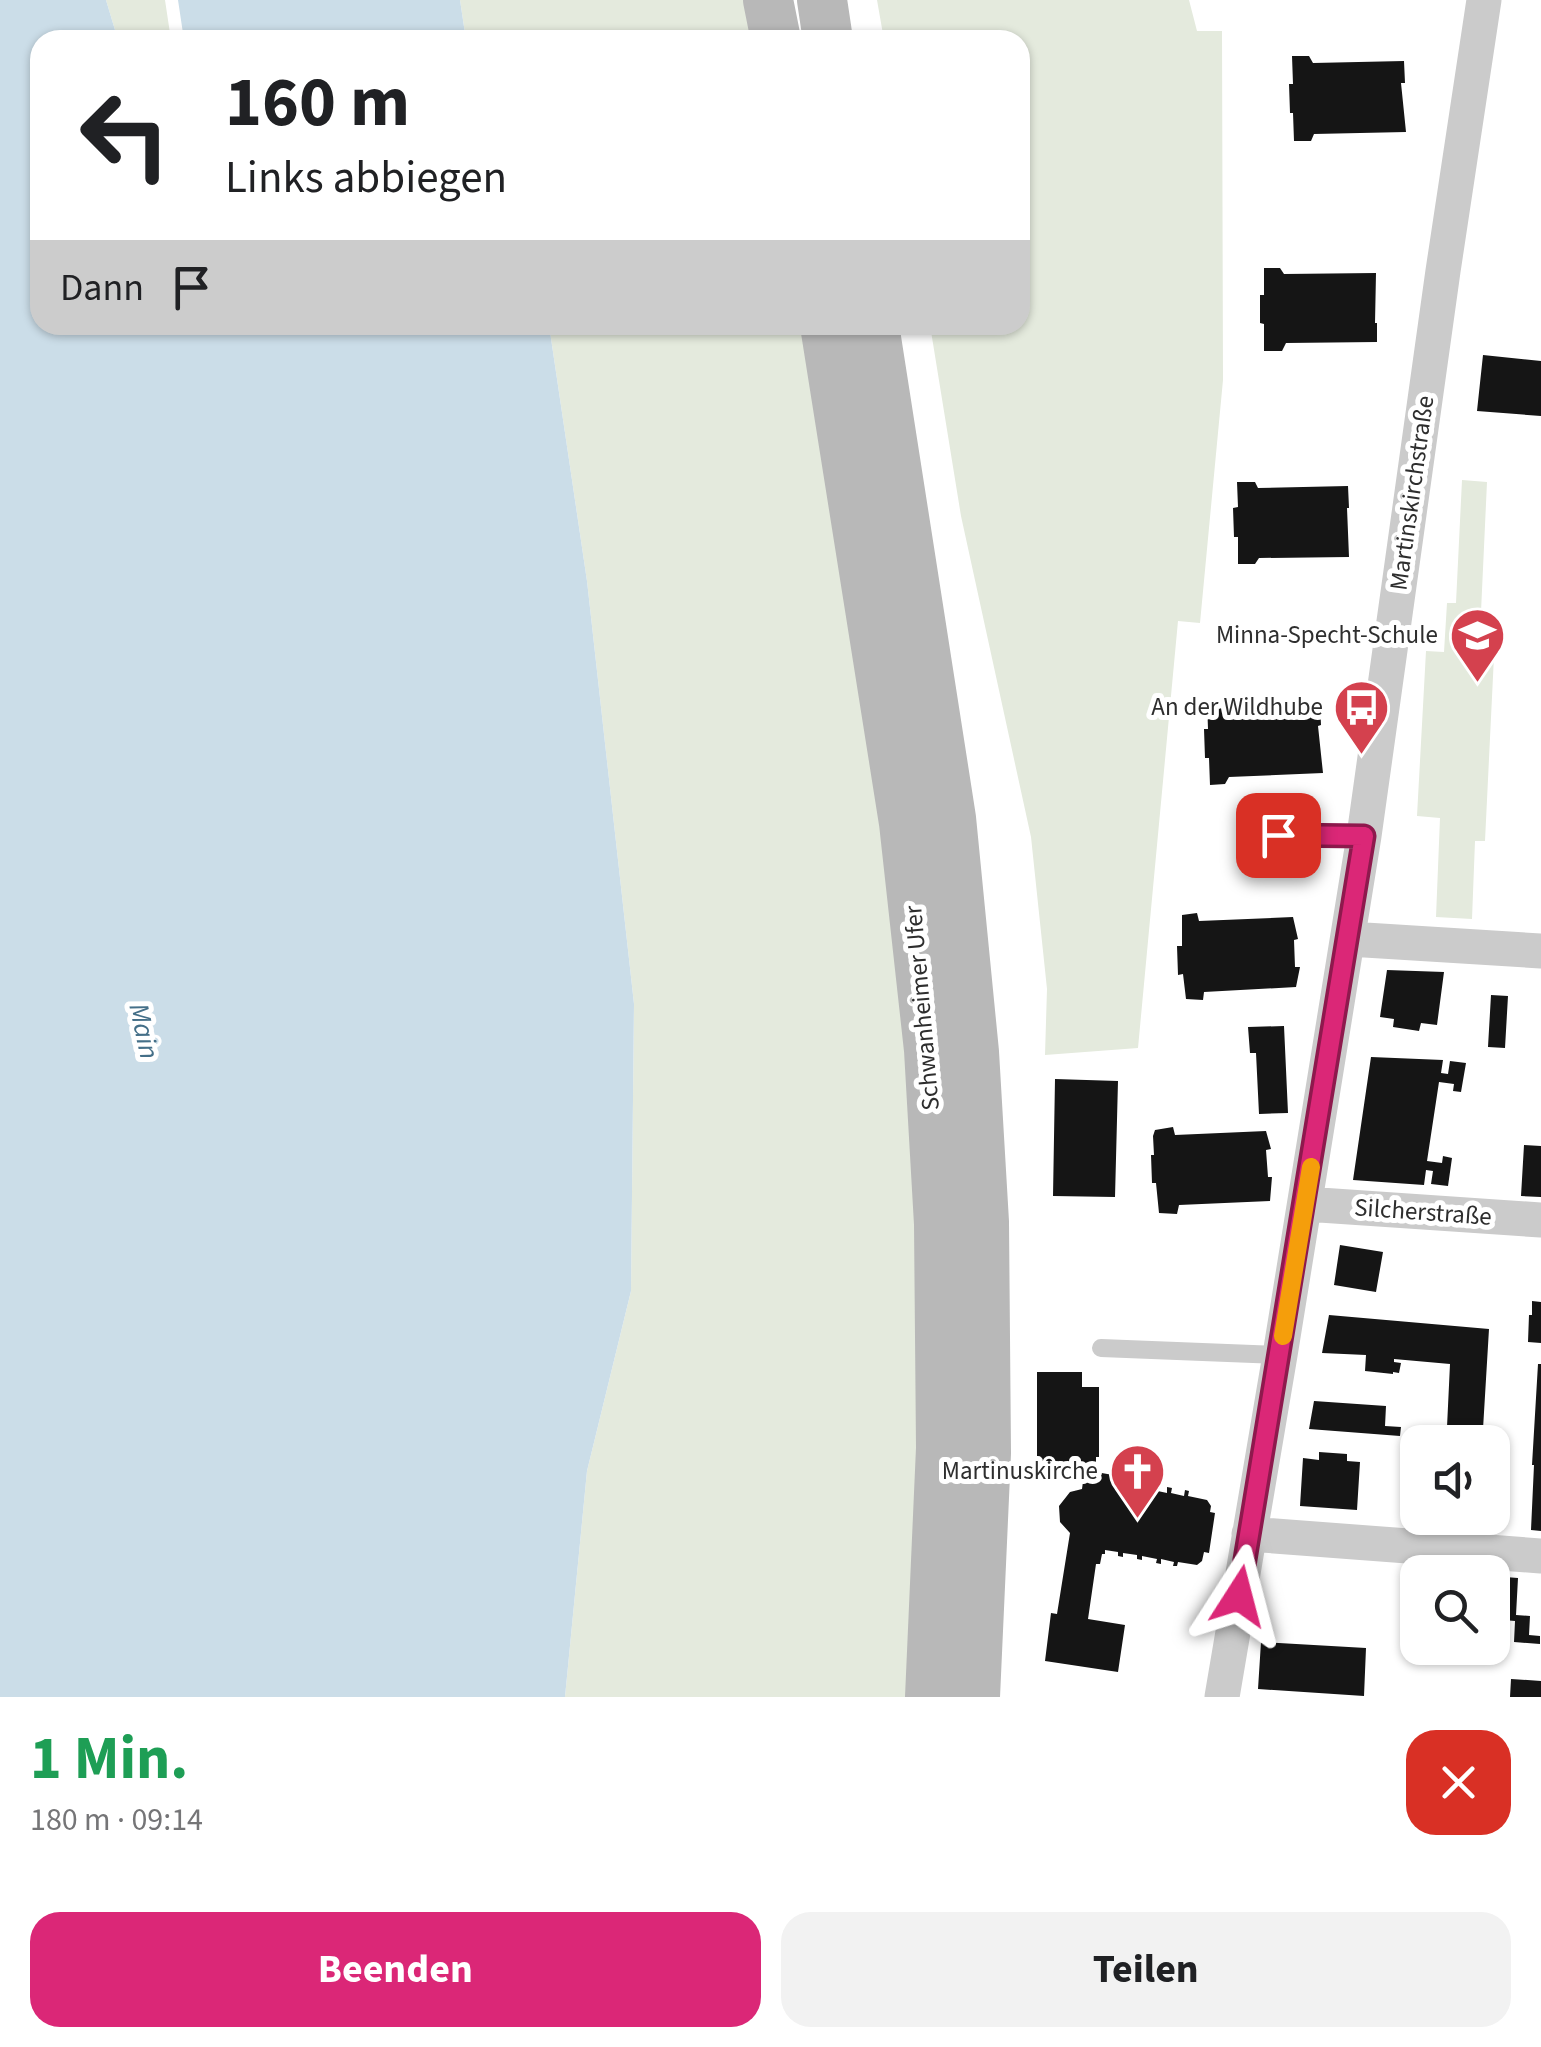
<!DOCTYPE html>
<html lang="de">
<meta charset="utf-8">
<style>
:root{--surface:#fff;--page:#f2f2f2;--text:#202124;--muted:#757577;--accent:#db2777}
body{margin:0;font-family:"Source Sans 3",sans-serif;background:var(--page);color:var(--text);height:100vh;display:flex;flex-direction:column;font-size:38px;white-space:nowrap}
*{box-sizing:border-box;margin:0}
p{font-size:32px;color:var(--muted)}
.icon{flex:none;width:55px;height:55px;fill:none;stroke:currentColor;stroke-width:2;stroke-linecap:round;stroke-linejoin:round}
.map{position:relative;height:1697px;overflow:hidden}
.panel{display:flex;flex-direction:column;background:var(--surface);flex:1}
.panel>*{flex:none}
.top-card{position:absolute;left:30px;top:30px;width:1000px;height:305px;border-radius:30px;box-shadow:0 2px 8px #0004;background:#fff;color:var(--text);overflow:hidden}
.controls{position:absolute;left:1400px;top:1425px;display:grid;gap:20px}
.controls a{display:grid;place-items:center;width:110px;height:110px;border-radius:20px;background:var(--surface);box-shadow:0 2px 8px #0004;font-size:50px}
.pin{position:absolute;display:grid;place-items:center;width:85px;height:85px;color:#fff;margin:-42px;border-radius:20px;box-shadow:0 5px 15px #0006}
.me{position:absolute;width:110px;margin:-55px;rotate:9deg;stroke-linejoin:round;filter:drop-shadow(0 0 8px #0008)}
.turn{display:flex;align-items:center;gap:35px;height:210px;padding:0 30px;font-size:45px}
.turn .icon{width:130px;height:130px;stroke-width:2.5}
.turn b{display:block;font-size:70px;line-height:85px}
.then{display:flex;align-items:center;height:95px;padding:0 30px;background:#0003;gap:20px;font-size:38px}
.round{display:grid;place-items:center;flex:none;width:105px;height:105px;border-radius:30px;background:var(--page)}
.summary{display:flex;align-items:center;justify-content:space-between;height:170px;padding:0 30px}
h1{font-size:60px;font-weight:700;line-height:75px;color:#1e9e55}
.cta{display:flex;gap:20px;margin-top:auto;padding:20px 30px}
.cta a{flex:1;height:115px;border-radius:30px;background:var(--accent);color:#fff;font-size:40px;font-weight:700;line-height:115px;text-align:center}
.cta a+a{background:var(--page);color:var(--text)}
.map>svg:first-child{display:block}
.green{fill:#e4eadd}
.water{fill:#cbdde8}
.building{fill:#151515}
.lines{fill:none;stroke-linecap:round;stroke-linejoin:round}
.service{stroke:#cbcbcb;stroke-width:18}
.minor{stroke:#cbcbcb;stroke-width:35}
.secondary{stroke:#b8b8b8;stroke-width:50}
.route-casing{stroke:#8e194d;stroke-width:25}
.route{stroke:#db2777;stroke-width:18}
.slow{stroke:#f59e0b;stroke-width:18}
.labels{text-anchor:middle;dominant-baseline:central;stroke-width:10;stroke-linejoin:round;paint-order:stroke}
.street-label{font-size:25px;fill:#2e2e2e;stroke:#fff}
.poi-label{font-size:25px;fill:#2e2e2e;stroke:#fff;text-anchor:end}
.water-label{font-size:28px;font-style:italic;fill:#446f88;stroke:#fff}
</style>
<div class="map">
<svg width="1541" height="1697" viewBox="0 0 1541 1697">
<rect width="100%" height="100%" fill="#fff"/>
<path class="green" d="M 106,0 L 165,0 L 171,40 L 118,40 Z
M 460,0 L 746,0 L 753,40 L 466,40 Z
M 877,0 L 1189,0 L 1197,31 L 1222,31 L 1223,380 L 1200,623 L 1178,621 L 1138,1048 L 1045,1055 L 1047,989 L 1031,837 L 961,516 L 930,325 L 1020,325 L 1020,40 L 884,40 Z
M 549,325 L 805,325 L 842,526 L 922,1135 L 918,1697 L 565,1697 L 587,1471 L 631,1291 L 634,1004 L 587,581 Z
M 1462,480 L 1487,482 L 1479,655 L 1494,656 L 1485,841 L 1475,841 L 1472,919 L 1436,917 L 1440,818 L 1417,816 L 1426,651 L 1444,652 L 1447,603 L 1456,603 Z"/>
<path class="water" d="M 0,0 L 106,0 L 118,40 L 40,40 L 40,325 L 549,325 L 587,581 L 634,1004 L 631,1291 L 587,1471 L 565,1697 L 0,1697 Z
M 178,0 L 460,0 L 466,40 L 184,40 Z"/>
<path class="building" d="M 1292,56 L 1309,56 L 1313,63 L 1404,61 L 1405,83 L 1401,83 L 1406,132 L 1314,134 L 1311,141 L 1294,141 L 1293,113 L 1290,113 L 1289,84 L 1293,84 Z
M 1264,268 L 1280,268 L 1284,274 L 1376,273 L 1375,323 L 1377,323 L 1377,342 L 1286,343 L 1282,351 L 1264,351 L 1264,324 L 1260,323 L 1260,295 L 1264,295 Z
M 1483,355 L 1541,361 L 1541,416 L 1477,411 Z
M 1237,482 L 1255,482 L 1258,488 L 1348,486 L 1349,508 L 1347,508 L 1349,557 L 1259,558 L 1255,564 L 1238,564 L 1238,537 L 1234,537 L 1233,508 L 1238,507 Z
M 1223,700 L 1227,707 L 1320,704 L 1321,725 L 1318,726 L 1323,773 L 1229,777 L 1225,784 L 1210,785 L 1209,758 L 1205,758 L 1204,729 L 1208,729 L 1207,701 Z
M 1197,913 L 1199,921 L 1293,917 L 1298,939 L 1294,940 L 1295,967 L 1300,967 L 1296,987 L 1204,992 L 1203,1000 L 1186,999 L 1183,974 L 1178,975 L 1177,946 L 1182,946 L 1182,915 Z
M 1387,970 L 1444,972 L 1437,1025 L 1421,1023 L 1419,1031 L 1393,1027 L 1394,1019 L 1380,1017 Z
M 1491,995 L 1508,996 L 1505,1048 L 1488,1047 Z
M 1284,1026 L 1288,1113 L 1259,1114 L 1256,1053 L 1250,1053 L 1248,1027 Z
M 1371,1057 L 1443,1060 L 1441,1073 L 1448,1074 L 1450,1061 L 1466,1063 L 1461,1092 L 1453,1091 L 1454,1084 L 1439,1082 L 1427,1161 L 1442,1163 L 1443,1156 L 1452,1158 L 1448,1186 L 1431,1184 L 1433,1171 L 1426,1170 L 1424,1185 L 1353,1180 Z
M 1055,1079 L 1118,1081 L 1115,1197 L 1053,1196 Z
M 1173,1127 L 1175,1135 L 1266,1131 L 1271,1149 L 1266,1150 L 1268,1177 L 1272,1177 L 1270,1201 L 1179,1205 L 1177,1214 L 1159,1213 L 1156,1183 L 1152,1183 L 1151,1155 L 1154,1155 L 1153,1136 L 1155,1130 Z
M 1524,1145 L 1541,1146 L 1541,1197 L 1521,1196 Z
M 1340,1245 L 1383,1252 L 1376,1292 L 1334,1285 Z
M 1532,1301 L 1541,1302 L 1541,1343 L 1528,1342 L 1529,1315 L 1532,1315 Z
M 1329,1315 L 1489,1329 L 1483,1429 L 1447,1427 L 1450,1364 L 1394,1359 L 1394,1362 L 1401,1363 L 1399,1373 L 1393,1372 L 1393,1374 L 1365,1371 L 1366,1355 L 1322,1353 Z
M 1538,1364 L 1541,1364 L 1541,1531 L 1531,1530 L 1534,1465 L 1532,1465 Z
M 1037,1372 L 1082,1372 L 1082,1387 L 1099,1387 L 1099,1457 L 1096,1457 L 1096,1472 L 1113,1475 L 1113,1478 L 1116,1478 L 1116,1484 L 1129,1486 L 1130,1481 L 1135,1482 L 1134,1487 L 1148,1489 L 1149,1484 L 1154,1485 L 1153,1490 L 1167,1493 L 1167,1487 L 1172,1488 L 1171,1493 L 1184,1496 L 1185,1490 L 1189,1491 L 1188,1496 L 1207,1500 L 1211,1506 L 1210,1512 L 1215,1513 L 1209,1553 L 1204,1552 L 1202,1561 L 1197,1565 L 1178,1562 L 1177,1566 L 1173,1566 L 1174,1562 L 1161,1559 L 1161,1564 L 1156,1563 L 1157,1559 L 1142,1556 L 1142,1560 L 1137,1559 L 1137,1555 L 1123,1553 L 1123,1557 L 1118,1556 L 1118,1552 L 1105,1550 L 1105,1554 L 1102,1554 L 1100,1564 L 1096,1564 L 1088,1619 L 1125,1625 L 1118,1672 L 1045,1661 L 1051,1613 L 1057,1614 L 1070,1533 L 1060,1522 L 1059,1506 L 1070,1492 L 1082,1489 L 1084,1474 L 1037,1474 Z
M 1314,1401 L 1386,1406 L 1385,1426 L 1401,1427 L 1400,1436 L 1309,1429 Z
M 1319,1452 L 1347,1454 L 1347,1461 L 1360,1462 L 1357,1510 L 1300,1506 L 1303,1458 L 1319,1460 Z
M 1492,1482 L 1506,1483 L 1503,1529 L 1440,1525 L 1440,1518 L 1492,1518 Z
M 1492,1576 L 1518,1578 L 1516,1615 L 1530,1616 L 1529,1635 L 1540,1636 L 1540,1644 L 1514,1642 L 1515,1621 L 1492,1619 Z
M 1410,1584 L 1418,1584 L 1418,1614 L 1412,1613 L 1413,1603 L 1409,1603 Z
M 1261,1642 L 1366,1648 L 1364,1696 L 1258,1689 Z
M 1511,1679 L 1541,1681 L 1541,1697 L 1510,1697 Z"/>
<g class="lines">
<path class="service" d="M 1278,835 L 1364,836
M 1101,1348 L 1280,1355"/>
<path class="minor" d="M 1349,939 L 1541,951
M 1305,1204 L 1541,1220
M 1249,1534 L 1541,1556
M 1222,1697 L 1280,1355 L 1364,836 L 1443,271 L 1484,0"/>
<path class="secondary" d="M 768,0 L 776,40
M 822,0 L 828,40
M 825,325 L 904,823 L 929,1050 L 939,1224 L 941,1448 L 930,1697
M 874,325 L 951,818 L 974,1052 L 984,1222 L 986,1453 L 975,1697"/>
</g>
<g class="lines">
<defs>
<path id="route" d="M 1239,1596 L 1364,836 L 1278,835"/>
</defs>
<use href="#route" class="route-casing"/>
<use href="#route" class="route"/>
<path class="slow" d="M 1283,1336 L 1311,1167"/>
</g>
<defs>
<symbol id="school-pin" viewBox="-11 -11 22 30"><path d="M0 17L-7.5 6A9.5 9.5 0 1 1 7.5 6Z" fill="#d4414e" stroke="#fff"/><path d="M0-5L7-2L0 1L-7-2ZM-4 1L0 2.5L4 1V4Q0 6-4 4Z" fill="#fff"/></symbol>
<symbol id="bus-pin" viewBox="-11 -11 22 30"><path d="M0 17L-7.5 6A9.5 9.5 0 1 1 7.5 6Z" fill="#d4414e" stroke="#fff"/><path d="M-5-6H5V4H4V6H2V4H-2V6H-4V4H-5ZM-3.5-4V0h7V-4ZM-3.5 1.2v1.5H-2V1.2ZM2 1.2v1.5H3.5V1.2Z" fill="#fff"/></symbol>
<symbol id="church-pin" viewBox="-11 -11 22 30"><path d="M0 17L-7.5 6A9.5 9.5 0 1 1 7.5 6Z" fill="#d4414e" stroke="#fff"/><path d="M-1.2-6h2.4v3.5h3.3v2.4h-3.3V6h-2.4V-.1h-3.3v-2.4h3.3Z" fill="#fff"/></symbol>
</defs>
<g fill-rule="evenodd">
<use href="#school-pin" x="1446" y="604" width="63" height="86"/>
<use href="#bus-pin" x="1330" y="676" width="63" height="86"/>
<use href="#church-pin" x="1106" y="1440" width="63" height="86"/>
</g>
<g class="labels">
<g class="street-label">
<text transform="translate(1412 493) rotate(-82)">Martinskirchstraße</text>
<text transform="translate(922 1008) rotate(-95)">Schwanheimer Ufer</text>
<text transform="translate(1423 1212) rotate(4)">Silcherstraße</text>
</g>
<g class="poi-label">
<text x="1438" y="635">Minna-Specht-Schule</text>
<text x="1323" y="707">An der Wildhube</text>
<text x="1098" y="1471">Martinuskirche</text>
</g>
<g class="water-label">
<text transform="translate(144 1031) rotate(78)">Main</text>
</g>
</g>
</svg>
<div class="controls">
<a><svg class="icon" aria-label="sound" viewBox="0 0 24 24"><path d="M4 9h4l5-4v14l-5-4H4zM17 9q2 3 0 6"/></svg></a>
<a><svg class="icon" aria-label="search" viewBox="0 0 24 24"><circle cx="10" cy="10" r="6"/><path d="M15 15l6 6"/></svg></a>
</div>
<div class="pin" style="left:1278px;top:835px;background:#d93025"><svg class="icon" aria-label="arrive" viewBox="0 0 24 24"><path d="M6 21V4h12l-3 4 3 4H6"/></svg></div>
<svg class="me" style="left:1239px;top:1596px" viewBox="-20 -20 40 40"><path d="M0-17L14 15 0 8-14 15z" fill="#db2777" stroke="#fff" stroke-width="4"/></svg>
<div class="top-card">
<div class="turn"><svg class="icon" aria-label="left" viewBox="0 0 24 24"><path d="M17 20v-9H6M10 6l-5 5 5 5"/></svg><div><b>160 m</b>Links abbiegen</div></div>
<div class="then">Dann<svg class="icon" aria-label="arrive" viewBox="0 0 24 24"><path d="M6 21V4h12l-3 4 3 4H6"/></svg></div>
</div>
</div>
<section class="panel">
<div class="summary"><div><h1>1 Min.</h1><p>180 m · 09:14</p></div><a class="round" style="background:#d93025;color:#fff"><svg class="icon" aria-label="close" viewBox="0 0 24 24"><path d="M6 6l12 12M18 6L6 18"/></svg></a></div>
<div class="cta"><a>Beenden</a><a>Teilen</a></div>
</section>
